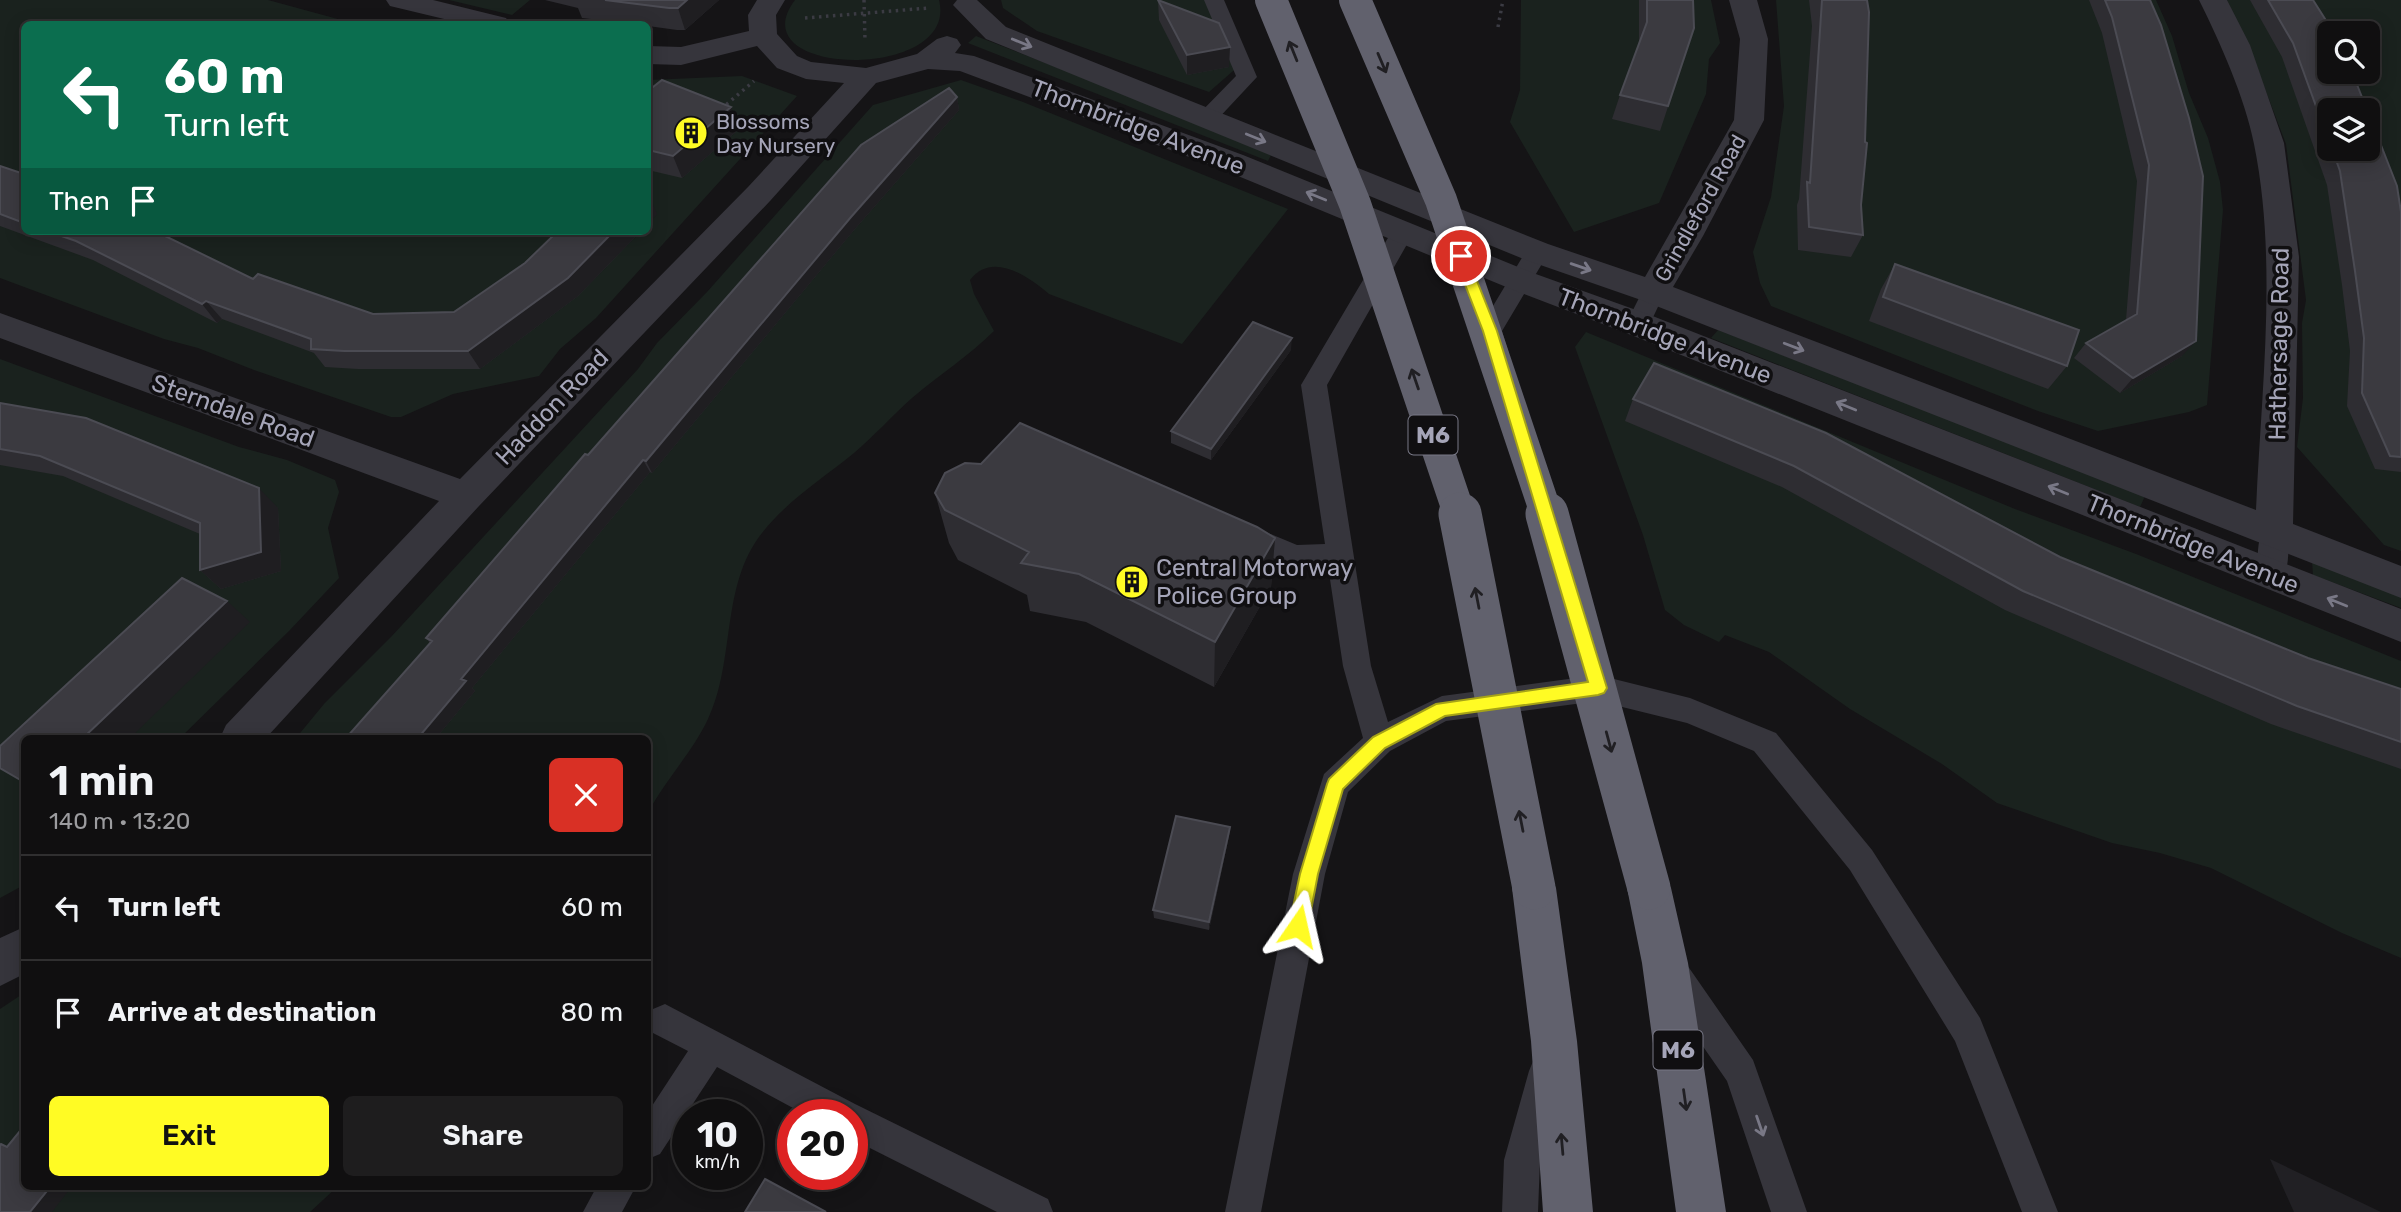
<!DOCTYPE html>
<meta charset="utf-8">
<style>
:root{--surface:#100f10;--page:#1e1d1e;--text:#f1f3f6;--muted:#9c9c9f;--line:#302f30;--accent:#fffb24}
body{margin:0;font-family:Rubik,sans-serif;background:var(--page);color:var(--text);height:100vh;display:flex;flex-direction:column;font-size:26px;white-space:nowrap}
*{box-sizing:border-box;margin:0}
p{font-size:23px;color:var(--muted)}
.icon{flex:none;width:38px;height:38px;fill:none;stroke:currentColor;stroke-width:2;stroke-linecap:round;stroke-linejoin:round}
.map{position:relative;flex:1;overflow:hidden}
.sheet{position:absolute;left:21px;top:735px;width:630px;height:455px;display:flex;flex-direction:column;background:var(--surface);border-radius:10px;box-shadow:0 4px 18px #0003,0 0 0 2px var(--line)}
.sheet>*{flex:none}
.guide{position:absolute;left:21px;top:21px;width:630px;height:214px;border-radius:10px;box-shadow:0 4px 18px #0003,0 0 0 2px var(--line);background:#0b6e4f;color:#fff;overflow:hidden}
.fabs{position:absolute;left:2317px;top:21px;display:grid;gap:14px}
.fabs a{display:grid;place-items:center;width:63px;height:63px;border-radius:10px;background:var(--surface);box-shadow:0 4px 18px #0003,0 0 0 2px var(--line);font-size:35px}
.speed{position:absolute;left:672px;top:1099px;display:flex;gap:14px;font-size:35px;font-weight:700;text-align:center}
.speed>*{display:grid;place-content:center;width:91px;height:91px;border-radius:50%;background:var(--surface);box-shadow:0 4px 18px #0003,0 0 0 2px var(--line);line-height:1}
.speed small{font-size:18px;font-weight:400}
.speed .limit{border:10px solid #d22;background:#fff;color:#111}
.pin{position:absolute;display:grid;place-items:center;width:60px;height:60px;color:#fff;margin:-30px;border:4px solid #fff;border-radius:50%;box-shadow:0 2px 7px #0007}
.me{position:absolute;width:77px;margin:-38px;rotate:11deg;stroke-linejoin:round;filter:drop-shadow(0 0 5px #0008)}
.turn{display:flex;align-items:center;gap:24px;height:147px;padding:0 28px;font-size:32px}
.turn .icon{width:91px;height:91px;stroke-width:2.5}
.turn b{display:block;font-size:49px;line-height:60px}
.then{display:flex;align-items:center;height:66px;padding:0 28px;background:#0003;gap:14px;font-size:26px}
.round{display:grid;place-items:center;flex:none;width:74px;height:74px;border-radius:10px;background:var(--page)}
.head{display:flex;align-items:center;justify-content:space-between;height:119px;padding:0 28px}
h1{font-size:42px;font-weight:600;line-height:52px}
.cta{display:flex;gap:14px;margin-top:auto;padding:14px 28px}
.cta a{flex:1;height:80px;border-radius:10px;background:var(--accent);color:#111;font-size:28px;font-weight:600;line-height:80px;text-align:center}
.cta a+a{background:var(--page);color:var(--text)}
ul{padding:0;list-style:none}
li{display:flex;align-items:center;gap:21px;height:105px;padding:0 28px;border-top:2px solid var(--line)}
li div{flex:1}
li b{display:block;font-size:26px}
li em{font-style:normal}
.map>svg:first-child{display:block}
.built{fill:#212024}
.green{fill:#1a221e;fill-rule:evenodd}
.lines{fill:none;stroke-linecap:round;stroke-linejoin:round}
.path{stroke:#3b3b43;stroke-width:3.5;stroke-dasharray:2.5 4.5;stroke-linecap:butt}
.lane{fill:#36353c;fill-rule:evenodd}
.street{fill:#36353c;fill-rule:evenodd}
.highway{fill:#61616d;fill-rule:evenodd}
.highway-bridge-far1{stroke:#61616d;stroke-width:32}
.highway-bridge{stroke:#61616d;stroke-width:43}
.wall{fill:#2e2d32}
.shaded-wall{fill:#1f1e21}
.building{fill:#3b3a40;stroke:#4b4b53;stroke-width:2}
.oneway{stroke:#797886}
.oneway2{stroke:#201f23}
.route{fill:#fffb24;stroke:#a6a317;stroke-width:2}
.labels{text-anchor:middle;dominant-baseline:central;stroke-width:7;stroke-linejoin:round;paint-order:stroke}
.far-poi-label{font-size:21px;fill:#a5a5b8;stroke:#100f11;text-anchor:start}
.far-street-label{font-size:21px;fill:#a5a5b8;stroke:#100f11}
.shield{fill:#100f11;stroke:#787886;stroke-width:2}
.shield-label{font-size:23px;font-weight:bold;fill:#a5a5b8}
.street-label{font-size:24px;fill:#a5a5b8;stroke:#100f11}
.poi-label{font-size:24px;fill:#a5a5b8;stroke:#100f11;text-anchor:start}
</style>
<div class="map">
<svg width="2401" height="1212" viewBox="0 0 2401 1212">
<rect width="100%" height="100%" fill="#151416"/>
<path class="built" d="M 2270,1159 L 2381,1212 L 2294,1212 Z"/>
<path class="green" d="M 0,0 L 268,0 L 356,24 L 24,24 L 24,231 L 648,231 L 648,80 L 742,76 L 797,96 L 596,318 L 560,349 L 539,376 L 453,394 L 401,417 L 391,417 L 254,370 L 198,348 L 164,339 L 0,278 Z
M 449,0 L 530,0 L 512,15 Z
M 795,0 L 939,0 C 960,82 736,78 795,0 Z
M 1001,0 L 1214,0 L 1241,64 L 1209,92 L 1037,31 L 1003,8 Z
M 1521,0 L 1711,0 L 1720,43 L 1709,59 L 1706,94 L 1659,203 L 1574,232 L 1510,122 L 1520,90 Z
M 1776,0 L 2156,0 L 2172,36 L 2189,93 L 2208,138 L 2220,182 L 2223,210 L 2207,405 L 2189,412 L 2098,431 L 2038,411 L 1771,306 L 1760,283 L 1753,252 L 1771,197 L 1784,106 Z
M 2227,0 L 2401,0 L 2401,551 L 2384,545 L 2297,447 L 2303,398 L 2302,323 L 2306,300 L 2286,144 L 2257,68 ZM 2329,33 L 2368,33 L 2368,72 L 2329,72 ZM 2329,110 L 2368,110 L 2368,149 L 2329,149 Z
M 976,36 L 1273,151 L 1268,161 L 968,43 Z
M 961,80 L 1023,102 L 1288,209 L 1182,344 L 1049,294 C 1028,276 992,251 970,280 L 974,294 L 994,331 C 969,356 939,375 912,398 C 892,416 874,436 854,453 C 822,479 788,500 762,533 C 720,586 736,660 708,719 C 692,753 665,780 648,813 L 648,738 L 296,738 L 324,704 L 391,637 L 638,369 L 657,343 L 707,292 L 873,105 Z
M 1718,330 L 2145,496 L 2140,507 L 1711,338 Z
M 1586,332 L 2015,509 L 2136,554 L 2401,661 L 2401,958 L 2342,933 L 2211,868 L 2160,853 L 2112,843 L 1997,803 L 1942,764 L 1850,709 L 1769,652 L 1725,635 L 1719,642 L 1684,625 L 1665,610 L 1643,535 L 1575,347 Z
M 0,359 L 239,447 L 287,460 L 335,480 L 339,492 L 328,528 L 339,578 L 289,631 L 180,738 L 24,738 L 24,885 L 0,898 Z
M 2312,561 L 2401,594 L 2401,608 L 2313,575 Z
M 24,993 L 24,1186 L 337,1187 L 310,1212 L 0,1212 L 0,1009 Z"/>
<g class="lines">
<path class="path" d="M 864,0 L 865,41
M 805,18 L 929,8
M 1498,27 L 1503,0
M 721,109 L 754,81"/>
<path class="lane" d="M 1204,0 L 1224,0 L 1257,77 L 1214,123 L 1198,123 L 1195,118 L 1236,76 Z
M 1403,224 L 1411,226 L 1414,232 L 1327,385 L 1371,666 L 1388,722 L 1442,696 L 1598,675 L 1690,698 L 1776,733 L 1872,850 L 1980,1018 L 2058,1212 L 2022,1212 L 1955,1041 L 1850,870 L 1754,751 L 1687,723 L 1598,701 L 1446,721 L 1390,751 L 1348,792 L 1325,874 L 1261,1212 L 1225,1212 L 1293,874 L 1324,774 L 1363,738 L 1343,666 L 1328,566 L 1295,567 L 1229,540 L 1226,532 L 1229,524 L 1239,521 L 1297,545 L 1325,544 L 1301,385 L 1395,226 Z
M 1537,244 L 1545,246 L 1549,252 L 1502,331 L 1509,354 L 1506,360 L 1497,363 L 1488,360 L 1478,331 L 1529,246 Z
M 1653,284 L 1661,286 L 1665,292 L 1647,330 L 1638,333 L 1629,330 L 1626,324 L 1645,286 Z
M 2274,522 L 2284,525 C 2291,540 2289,569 2282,583 L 2272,586 L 2262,583 C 2255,569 2257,540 2264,525 Z
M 1673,958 L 1685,962 L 1753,1060 L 1807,1212 L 1771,1212 L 1727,1081 L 1661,986 L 1657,974 L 1661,962 Z
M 665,1004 L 855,1104 L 1048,1199 L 1053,1212 L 997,1212 L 852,1139 L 852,1115 L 806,1115 L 717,1067 L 660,1154 L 648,1159 L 648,1112 L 688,1051 L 653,1033 L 648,1021 L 653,1009 Z
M 1546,1054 L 1558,1059 L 1563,1071 L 1540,1160 L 1538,1212 L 1502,1212 L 1504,1160 L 1529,1071 L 1534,1059 Z
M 597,1186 L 636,1186 L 622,1212 L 583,1212 Z"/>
<path class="street" d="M 386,0 L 433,0 L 506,18 L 510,24 L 465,24 L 390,6 Z
M 757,0 L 785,0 L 776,15 L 777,34 L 797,56 L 811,62 L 866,68 L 917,54 L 937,39 L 947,36 L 957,39 L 961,45 L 955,53 L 974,56 L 1243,155 L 1533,273 L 1650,315 L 2401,609 L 2401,642 L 1626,333 L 1511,289 L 1221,169 L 960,71 L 928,69 L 876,83 L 770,201 L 479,506 L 266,738 L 220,738 L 226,725 L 439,501 L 0,338 L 0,313 L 460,479 L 748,187 L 844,83 L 806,79 L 777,68 L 757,46 L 681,65 L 648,64 L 648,46 L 681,47 L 749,31 L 748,15 Z
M 957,0 L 977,0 L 1006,27 L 1548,244 L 1645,277 L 1734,120 L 1740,39 L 1729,0 L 1757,0 L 1768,39 L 1764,120 L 1703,236 L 1673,287 L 2256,510 C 2261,391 2278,262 2254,144 C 2245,98 2220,42 2199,0 L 2227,0 L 2250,45 L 2284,143 L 2299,257 L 2293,524 L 2401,566 L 2401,598 L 1641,300 L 1526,260 L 986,39 L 953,5 Z
M 24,927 L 24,974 L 0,986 L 0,938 Z"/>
<path class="highway" d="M 1534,867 L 1549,873 L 1556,888 L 1577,1041 L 1593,1212 L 1543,1212 L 1531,1041 L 1512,888 L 1519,873 Z
M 1649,867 L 1664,873 L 1671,888 L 1688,963 L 1726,1212 L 1676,1212 L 1642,963 L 1627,888 L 1634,873 Z"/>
<path class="highway-bridge-far1" d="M 1271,0 L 1355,204 L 1460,516
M 1355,0 L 1441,200 L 1547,516"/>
<path class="highway-bridge" d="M 1460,514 L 1534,888
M 1547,514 L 1649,888"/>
</g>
<path class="wall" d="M 545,0 L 719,0 L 685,30 L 677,30 L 648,26 L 648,24 L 635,24 L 582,18 L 578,8 Z
M 1158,0 L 1229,67 L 1187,75 L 1159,20 Z
M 1639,0 L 1693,0 L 1694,28 L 1660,131 L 1612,119 L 1620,95 L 1639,43 Z
M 1809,0 L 1867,0 L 1861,205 L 1863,235 L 1851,257 L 1798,250 L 1797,205 L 1799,199 L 1812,26 Z
M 2089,0 L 2150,0 L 2182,356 L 2120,393 L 2074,358 L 2086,343 L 2126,320 L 2137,181 L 2102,33 Z
M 2250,0 L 2313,0 L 2329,110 L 2329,149 L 2368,149 L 2401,212 L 2401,472 L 2375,469 L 2347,406 L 2350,351 L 2342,285 L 2327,185 L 2282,57 Z
M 648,91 L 738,130 L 682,178 L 648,170 Z
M 957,97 L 959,110 L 854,230 L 652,473 L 650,472 L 472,688 L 475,691 L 436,738 L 346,738 L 430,643 L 426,638 L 588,455 Z
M 0,166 L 24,174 L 24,231 L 155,231 L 253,279 L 373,314 L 454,312 L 525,263 L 558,231 L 641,231 L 578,296 L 480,369 L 358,369 L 325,367 L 314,353 L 222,319 L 217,323 L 93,260 L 0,226 Z
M 1895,264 L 2067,366 L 2048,389 L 1869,321 L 1881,289 Z
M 1291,350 L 1211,460 L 1171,443 L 1171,431 Z
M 1633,399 L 2060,557 L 2308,658 L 2401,689 L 2401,769 L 2271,724 L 2005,610 L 1782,487 L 1625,421 Z
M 0,403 L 278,508 L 281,571 L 221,589 L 200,570 L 200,534 L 63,476 L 0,465 Z
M 935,493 L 1275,538 L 1271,587 L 1214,687 L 1086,622 L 1030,611 L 1027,595 L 958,560 L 949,543 Z
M 1230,827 L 1229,836 L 1209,930 L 1154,918 L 1153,910 Z"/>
<path class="shaded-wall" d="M 687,0 L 719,0 L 685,30 L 678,8 Z
M 1230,47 L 1229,67 L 1187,75 L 1187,55 Z
M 957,97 L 959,110 L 854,230 L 652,473 L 646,461 L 851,217 Z
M 731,107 L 738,130 L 682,178 L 673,156 Z
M 649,195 L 657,214 L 648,224 L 648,197 Z
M 614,231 L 641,231 L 578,296 L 480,369 L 468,351 Z
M 206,301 L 222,319 L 217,323 L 202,304 Z
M 1292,338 L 1291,350 L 1211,460 L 1211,449 Z
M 2196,341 L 2182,356 L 2120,393 L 2133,378 Z
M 643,460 L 650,472 L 472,688 L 475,691 L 436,738 L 418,738 L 461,679 Z
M 259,488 L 278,508 L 281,571 L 221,589 L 200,570 Z
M 1275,538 L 1271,587 L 1214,687 L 1215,642 Z
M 227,601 L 250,622 L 130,738 L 83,738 Z
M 1230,827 L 1229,836 L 1209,930 L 1209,922 Z
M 51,1186 L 72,1186 L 52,1212 L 30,1212 Z"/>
<path class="building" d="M 605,0 L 687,0 L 678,8 L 669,8 Z
M 1158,0 L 1219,23 L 1230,47 L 1187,55 Z
M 1647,0 L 1693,0 L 1694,28 L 1668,106 L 1620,95 L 1647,22 Z
M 1822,0 L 1867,0 L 1869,12 L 1865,142 L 1867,143 L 1861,205 L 1863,235 L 1809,227 L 1807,182 L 1810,183 Z
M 2105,0 L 2150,0 L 2161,25 L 2189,118 L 2203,176 L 2196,341 L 2133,378 L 2086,343 L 2137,314 L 2149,165 L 2112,17 Z
M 2268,0 L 2313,0 L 2334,33 L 2329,33 L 2329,72 L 2352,72 L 2367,110 L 2329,110 L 2329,142 L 2293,43 Z
M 662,80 L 731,107 L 673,156 L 648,150 L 648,91 Z
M 949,88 L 957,97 L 851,217 L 646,461 L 643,460 L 461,679 L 466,681 L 418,738 L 346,738 L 432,641 L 426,638 L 548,497 L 585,454 L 588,455 L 861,145 Z
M 2368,112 L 2397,186 L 2401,212 L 2401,457 L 2390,456 L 2362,393 L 2364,338 L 2355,271 L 2340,171 L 2332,149 L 2368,149 Z
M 0,166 L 24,174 L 24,223 L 0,214 Z
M 47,231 L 155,231 L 253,279 L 258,274 L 373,314 L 454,312 L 525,263 L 558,231 L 614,231 L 568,278 L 468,351 L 344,351 L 311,349 L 311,339 L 206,301 L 202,304 L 76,241 Z
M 1895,264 L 2079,330 L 2067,366 L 1883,297 Z
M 1253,322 L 1292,338 L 1211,449 L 1171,431 Z
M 1654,363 L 1826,433 L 2060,557 L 2308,658 L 2401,689 L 2401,742 L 2297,706 L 2023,591 L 1794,466 L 1633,399 Z
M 0,403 L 86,418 L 259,488 L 261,552 L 200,570 L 200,523 L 40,456 L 0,449 Z
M 1020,423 L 1257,527 L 1275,538 L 1215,642 L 1079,574 L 1021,563 L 1029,552 L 945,510 L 935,493 L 945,473 L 965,463 L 981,464 Z
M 182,578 L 227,601 L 83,738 L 24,738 L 24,782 L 0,768 L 0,746 Z
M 1176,816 L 1230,827 L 1209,922 L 1153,910 Z
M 24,1126 L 24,1186 L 51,1186 L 30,1212 L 0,1212 L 0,1145 L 1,1144 L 7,1147 Z
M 765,1179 L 826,1212 L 745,1212 Z"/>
<defs><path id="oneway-shaft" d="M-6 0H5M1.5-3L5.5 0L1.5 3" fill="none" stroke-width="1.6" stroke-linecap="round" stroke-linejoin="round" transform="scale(1.75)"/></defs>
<g class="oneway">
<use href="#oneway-shaft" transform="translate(1022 43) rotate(22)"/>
<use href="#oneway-shaft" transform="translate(1256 138) rotate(22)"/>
<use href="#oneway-shaft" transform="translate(1316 196) rotate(-158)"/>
<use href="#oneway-shaft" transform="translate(1581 267) rotate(19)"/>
<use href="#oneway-shaft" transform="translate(1794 347) rotate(21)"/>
<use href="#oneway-shaft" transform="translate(1846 406) rotate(-158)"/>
<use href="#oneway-shaft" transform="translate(2058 490) rotate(-158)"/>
<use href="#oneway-shaft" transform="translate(2337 602) rotate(-158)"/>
<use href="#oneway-shaft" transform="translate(1760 1126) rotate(71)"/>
</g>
<g class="oneway2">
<use href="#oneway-shaft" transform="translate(1293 51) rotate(-112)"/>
<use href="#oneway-shaft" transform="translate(1382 63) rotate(67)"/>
<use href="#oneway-shaft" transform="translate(1415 379) rotate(-109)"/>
<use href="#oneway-shaft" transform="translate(1477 598) rotate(-101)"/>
<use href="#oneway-shaft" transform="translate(1609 742) rotate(75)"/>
<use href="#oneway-shaft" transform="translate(1521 821) rotate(-101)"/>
<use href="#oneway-shaft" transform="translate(1685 1100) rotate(82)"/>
<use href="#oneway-shaft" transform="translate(1562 1144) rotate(-95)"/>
</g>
<path class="route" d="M 1461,251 L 1467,256 L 1497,331 L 1607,688 L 1604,693 L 1598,695 L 1445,716 L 1385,748 L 1343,789 L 1318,874 L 1308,926 L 1305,933 L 1298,935 L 1292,933 L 1289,926 L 1300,874 L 1327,784 L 1329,779 L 1373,737 L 1436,704 L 1588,682 L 1483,331 L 1454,256 Z"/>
<defs>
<symbol id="building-disc" viewBox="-11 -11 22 22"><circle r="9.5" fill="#fffb24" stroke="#100f11"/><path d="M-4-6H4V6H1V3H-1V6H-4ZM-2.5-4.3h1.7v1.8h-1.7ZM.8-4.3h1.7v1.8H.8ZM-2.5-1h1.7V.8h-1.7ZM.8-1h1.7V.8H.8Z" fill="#111"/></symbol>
</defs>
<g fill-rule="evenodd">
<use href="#building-disc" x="672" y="114" width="38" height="38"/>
<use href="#building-disc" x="1113" y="563" width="38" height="38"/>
</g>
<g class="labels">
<g class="far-poi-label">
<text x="716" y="121">Blossoms<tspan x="716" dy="24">Day Nursery</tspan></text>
</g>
<g class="far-street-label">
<text transform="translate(1700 208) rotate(-61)">Grindleford Road</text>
</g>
<g class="shield">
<rect x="1408.5" y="415.5" width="49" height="39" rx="5"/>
<rect x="1653.5" y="1030.5" width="49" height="39" rx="5"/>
</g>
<g class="shield-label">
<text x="1433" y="435">M6</text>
<text x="1678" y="1050">M6</text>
</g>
<g class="street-label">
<text transform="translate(1138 127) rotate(21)">Thornbridge Avenue</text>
<text transform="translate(1665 336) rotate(21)">Thornbridge Avenue</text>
<text transform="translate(2279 344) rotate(-89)">Hathersage Road</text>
<text transform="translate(552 407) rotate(-46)">Haddon Road</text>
<text transform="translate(233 411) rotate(20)">Sterndale Road</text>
<text transform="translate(2193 544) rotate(22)">Thornbridge Avenue</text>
</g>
<g class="poi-label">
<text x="1156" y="568">Central Motorway<tspan x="1156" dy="28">Police Group</tspan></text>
</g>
</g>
</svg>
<div class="fabs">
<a><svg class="icon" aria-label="search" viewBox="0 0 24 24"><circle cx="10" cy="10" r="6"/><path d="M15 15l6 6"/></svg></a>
<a><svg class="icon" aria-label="layers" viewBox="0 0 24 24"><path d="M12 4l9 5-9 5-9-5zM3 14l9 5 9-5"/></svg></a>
</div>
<div class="speed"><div>10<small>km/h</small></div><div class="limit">20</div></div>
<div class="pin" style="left:1461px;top:256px;background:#d93025"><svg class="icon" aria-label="arrive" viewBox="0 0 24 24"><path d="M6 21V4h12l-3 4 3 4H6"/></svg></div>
<svg class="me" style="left:1298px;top:926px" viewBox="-20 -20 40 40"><path d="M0-17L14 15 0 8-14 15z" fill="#fffb24" stroke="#fff" stroke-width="4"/></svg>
<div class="guide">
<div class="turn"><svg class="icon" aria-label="left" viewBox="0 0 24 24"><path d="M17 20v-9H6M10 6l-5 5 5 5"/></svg><div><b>60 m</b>Turn left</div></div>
<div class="then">Then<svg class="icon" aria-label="arrive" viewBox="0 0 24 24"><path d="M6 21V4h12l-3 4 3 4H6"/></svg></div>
</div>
<section class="sheet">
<div class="head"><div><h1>1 min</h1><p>140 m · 13:20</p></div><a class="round" style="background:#d93025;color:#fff"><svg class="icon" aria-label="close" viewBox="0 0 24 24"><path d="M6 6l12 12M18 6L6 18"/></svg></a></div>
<ul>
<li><svg class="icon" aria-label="left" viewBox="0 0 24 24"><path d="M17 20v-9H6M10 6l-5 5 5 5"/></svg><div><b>Turn left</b></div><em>60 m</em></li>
<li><svg class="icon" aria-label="arrive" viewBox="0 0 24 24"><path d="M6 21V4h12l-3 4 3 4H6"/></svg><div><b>Arrive at destination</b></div><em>80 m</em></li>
</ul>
<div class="cta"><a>Exit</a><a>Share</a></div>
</section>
</div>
